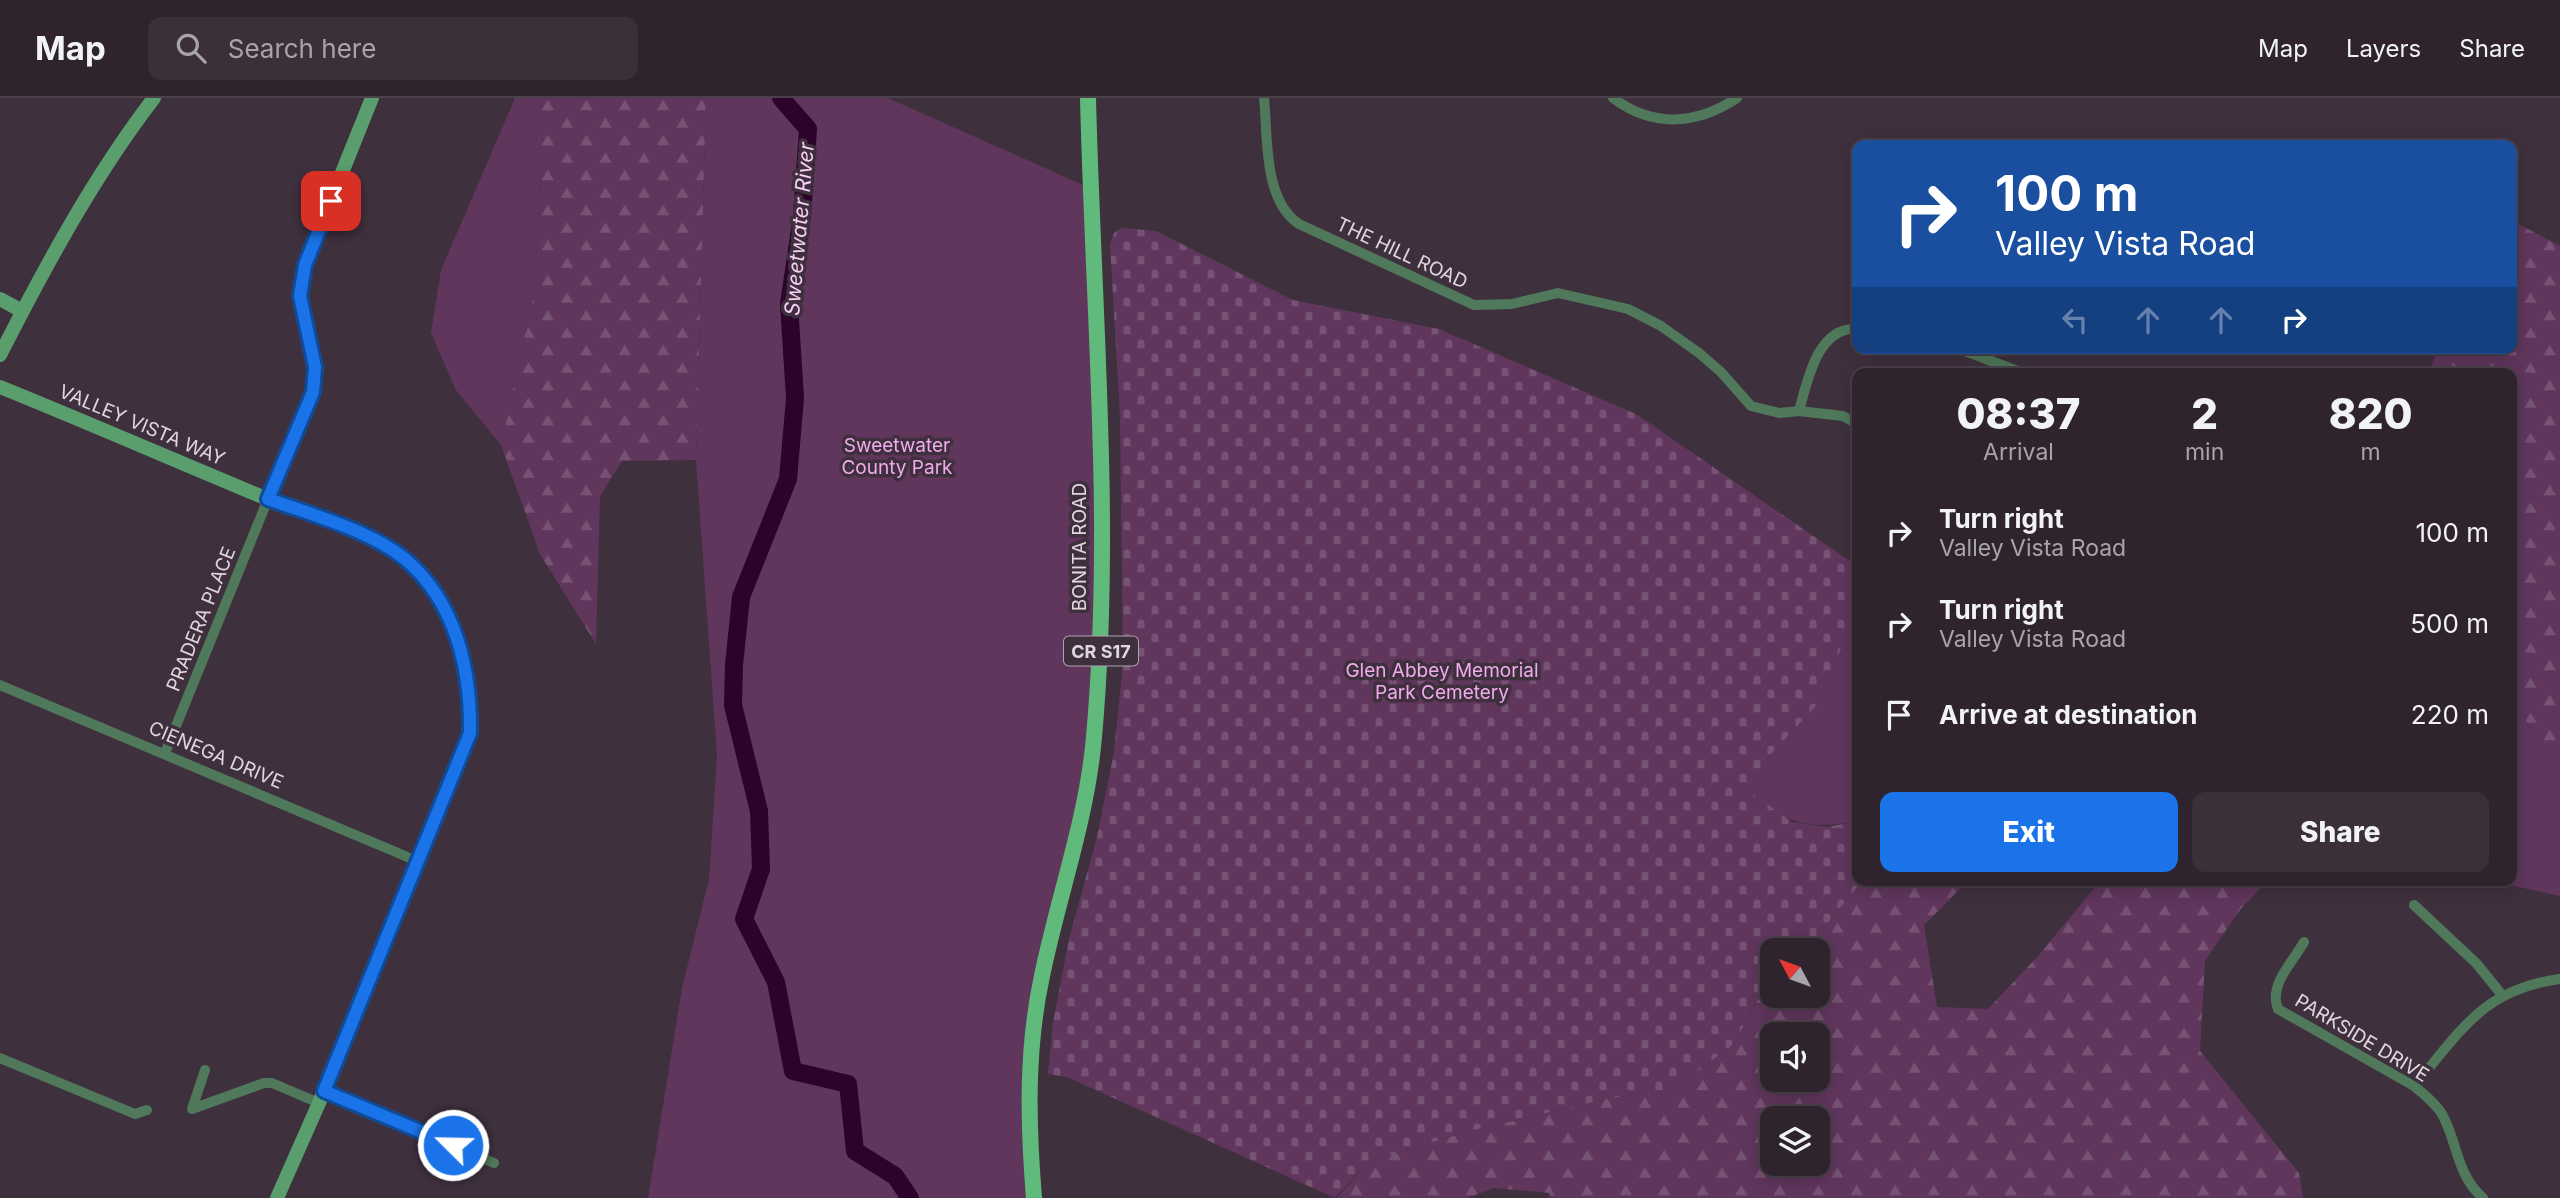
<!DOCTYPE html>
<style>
:root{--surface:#2f242e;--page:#3b303a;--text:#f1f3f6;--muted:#a7a4aa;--line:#4a414a;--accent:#1a73e8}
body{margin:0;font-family:Inter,sans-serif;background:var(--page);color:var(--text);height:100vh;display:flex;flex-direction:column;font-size:26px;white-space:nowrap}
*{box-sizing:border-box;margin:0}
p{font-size:23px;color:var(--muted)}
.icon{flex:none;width:38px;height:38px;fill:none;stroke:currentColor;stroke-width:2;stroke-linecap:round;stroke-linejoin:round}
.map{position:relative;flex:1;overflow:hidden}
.sheet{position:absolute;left:1852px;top:270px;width:665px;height:518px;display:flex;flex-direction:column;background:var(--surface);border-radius:14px;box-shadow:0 4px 18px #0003,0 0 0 2px var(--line)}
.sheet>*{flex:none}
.hud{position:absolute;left:1852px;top:42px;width:665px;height:214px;border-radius:14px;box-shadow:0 4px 18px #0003,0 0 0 2px var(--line);background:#1a4fa0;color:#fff;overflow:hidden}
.needle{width:46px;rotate:311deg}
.fabs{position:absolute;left:1760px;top:840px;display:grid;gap:14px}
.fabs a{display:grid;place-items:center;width:70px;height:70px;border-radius:14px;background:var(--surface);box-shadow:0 4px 18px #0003,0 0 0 2px var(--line);font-size:35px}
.pin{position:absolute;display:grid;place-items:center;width:60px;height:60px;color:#fff;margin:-30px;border-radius:14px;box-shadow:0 4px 10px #0006}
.me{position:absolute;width:77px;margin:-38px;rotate:293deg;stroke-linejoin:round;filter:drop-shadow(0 0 5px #0008)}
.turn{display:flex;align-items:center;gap:24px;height:147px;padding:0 28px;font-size:32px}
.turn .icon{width:91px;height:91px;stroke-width:2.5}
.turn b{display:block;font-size:49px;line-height:60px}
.lanes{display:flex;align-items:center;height:66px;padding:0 28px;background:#0003;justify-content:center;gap:35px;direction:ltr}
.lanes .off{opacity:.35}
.eta{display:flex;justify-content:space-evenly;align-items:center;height:119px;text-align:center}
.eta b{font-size:42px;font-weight:800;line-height:49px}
.primary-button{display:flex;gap:14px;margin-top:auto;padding:14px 28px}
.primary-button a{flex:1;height:80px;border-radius:14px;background:var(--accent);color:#fff;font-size:28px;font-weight:800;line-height:80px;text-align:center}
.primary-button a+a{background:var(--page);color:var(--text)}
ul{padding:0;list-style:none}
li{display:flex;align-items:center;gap:21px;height:91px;padding:0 28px}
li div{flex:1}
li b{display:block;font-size:26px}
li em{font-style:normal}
header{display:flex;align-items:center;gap:42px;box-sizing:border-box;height:98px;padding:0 35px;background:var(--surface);border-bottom:2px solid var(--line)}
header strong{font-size:33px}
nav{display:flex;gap:38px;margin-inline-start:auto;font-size:24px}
.search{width:490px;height:63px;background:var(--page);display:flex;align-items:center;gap:18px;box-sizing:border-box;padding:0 24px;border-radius:14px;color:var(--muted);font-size:26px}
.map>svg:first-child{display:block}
.green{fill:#60365d}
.forest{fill:url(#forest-firs);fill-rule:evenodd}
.cemetery{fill:url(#cemetery-stones)}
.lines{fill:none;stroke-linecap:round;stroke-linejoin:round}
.river{stroke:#2d032c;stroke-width:18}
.street{stroke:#4f795a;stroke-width:10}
.secondary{stroke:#5a9e6d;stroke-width:14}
.primary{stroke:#60ba7c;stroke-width:16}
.route-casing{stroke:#114b97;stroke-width:18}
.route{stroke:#1a73e8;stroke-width:12}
.labels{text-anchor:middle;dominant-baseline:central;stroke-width:7;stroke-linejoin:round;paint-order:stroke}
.shield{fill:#3f303e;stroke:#b0a4af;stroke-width:2}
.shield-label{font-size:18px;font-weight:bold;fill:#e0d6df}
.street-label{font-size:19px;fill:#e0d6df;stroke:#3f303e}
.park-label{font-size:19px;fill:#f1aaec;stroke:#3f303e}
.water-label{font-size:21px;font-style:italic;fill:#facef6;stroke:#3f303e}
</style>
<header>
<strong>Map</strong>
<div class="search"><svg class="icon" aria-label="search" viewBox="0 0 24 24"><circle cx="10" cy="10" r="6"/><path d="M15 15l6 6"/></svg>Search here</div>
<nav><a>Map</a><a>Layers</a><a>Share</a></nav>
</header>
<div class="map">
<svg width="2560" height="1100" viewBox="0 0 2560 1100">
<defs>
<pattern id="forest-firs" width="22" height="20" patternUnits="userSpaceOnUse" patternTransform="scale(1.75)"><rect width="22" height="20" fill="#60365d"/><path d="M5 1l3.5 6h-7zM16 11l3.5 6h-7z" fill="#765274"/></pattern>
<pattern id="cemetery-stones" width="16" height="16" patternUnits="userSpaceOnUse" patternTransform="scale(1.75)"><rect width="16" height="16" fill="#60365d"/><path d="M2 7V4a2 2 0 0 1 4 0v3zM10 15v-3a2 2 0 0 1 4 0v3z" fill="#765274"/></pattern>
</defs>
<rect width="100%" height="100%" fill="#3f303e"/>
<path class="green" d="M 515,0 L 533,0 L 541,95 L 533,200 L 501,347 L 456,292 L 431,235 L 441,172 Z
M 706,0 L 888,0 L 1092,91 L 1095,627 L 1042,877 L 1033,1100 L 648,1100 L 682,890 L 709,781 L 717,658 L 696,362 Z
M 1857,475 L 1857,723 C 1810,733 1779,724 1744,690 L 1768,659 L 1854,520 Z
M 2511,601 L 2560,674 L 2560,798 L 2487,782 L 2511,782 Z"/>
<path class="forest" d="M 533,0 L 706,0 L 696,362 L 622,363 L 600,398 L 596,546 L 540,456 L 501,347 L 533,200 L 541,95 Z
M 2511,122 L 2560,148 L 2560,674 L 2511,601 L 2511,275 L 2428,275 L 2439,250 L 2511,250 Z
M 1857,723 L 1857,743 L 1828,729 Z
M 1863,782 L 1969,782 L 1924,827 L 1937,909 L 1988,911 L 2039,857 L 2101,782 L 2268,782 L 2239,813 L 2205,863 L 2200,953 L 2299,1075 L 2303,1100 L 1548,1100 L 1550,1095 L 1494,1090 L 1467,1100 L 1337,1100 L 1369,1063 L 1470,1033 L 1611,1000 L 1672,992 L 1734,946 L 1758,901 L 1773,886 L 1773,898 L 1818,898 L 1818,852 L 1805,852 ZM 1773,936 L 1818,936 L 1818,982 L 1773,982 ZM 1773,1020 L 1818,1020 L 1818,1066 L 1773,1066 Z"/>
<path class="cemetery" d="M 1121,130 L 1156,133 L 1293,202 L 1439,231 L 1636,316 L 1857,468 L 1854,520 L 1816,608 L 1768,659 L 1745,690 L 1792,724 L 1828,729 L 1857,743 L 1857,782 L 1863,782 L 1805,852 L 1773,852 L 1773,886 L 1758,901 L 1734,946 L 1672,992 L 1611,1000 L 1470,1033 L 1369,1063 L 1335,1100 L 1067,979 L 1048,976 L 1053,925 L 1069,841 L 1097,739 L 1114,654 L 1123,566 L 1120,318 L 1110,146 L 1114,135 Z"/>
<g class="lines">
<path class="river" d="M 781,0 L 808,31 L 802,118 L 789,206 L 795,300 L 788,381 L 741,499 L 734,567 L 733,607 L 759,713 L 761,771 L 744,821 L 776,884 L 793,973 L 848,986 L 855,1053 L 895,1078 L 910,1100"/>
<path class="street" d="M 1264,0 C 1268,39 1263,102 1299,126 L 1474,207 L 1512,206 L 1558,195 L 1628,211 L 1661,228 L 1699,255 L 1721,274 L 1751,308 L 1779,315 L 1799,313 L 1843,318 L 1857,326
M 1613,0 C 1653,30 1696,27 1737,0
M 1957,250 L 2023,275
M 2157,275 L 2189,275
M 1799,313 C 1807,285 1817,228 1857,231
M 0,587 L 417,763
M 165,655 L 268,401
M 2414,807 L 2477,866 L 2502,897
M 2304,844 C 2293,864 2268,887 2278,911 L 2414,988 C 2424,996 2435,1005 2442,1016 C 2458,1045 2456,1076 2483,1100
M 0,960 L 135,1016 L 147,1012
M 205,972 L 192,1011 L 264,985 L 272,985 L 319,1005
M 2414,988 C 2461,933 2483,891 2560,881
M 324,993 L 494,1065"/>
<path class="secondary" d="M 0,201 L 22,213
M 0,257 C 45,169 94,78 154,0
M 0,289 C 89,325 176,363 265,400 C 308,417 370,431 405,462 C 456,506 471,572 470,635 L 319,1005 L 277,1100
M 268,401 L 313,294 L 315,269 L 300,198 L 305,167 L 372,0"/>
<path class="primary" d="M 1034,1100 C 1028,1026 1026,952 1042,878 C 1058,799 1087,721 1094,639 C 1113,427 1093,212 1088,0"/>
</g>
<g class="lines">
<defs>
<path id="route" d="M 331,103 L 305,167 L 300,198 L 315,269 L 313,294 L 268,401 C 312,417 369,432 405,461 C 456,504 471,572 470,635 L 324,993 L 453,1047"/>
</defs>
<use href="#route" class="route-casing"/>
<use href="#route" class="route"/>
</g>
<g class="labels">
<rect class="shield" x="1064" y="538.5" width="74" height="29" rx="5"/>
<g class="shield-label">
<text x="1101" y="553">CR S17</text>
</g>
<g class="street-label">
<text transform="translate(1402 155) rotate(25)">THE HILL ROAD</text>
<text transform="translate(142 327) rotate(23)">VALLEY VISTA WAY</text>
<text transform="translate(1079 449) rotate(-90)">BONITA ROAD</text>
<text transform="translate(201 521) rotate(-68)">PRADERA PLACE</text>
<text transform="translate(216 657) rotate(23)">CIENEGA DRIVE</text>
<text transform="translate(2362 940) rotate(31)">PARKSIDE DRIVE</text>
</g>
<g class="park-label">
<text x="897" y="347">Sweetwater<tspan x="897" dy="22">County Park</tspan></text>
<text x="1442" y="572">Glen Abbey Memorial<tspan x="1442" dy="22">Park Cemetery</tspan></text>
</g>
<g class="water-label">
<text transform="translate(799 131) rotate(-85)">Sweetwater River</text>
</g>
</g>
</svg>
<div class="fabs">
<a><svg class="needle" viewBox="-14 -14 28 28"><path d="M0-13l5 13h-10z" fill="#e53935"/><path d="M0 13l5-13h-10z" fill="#a7a4aa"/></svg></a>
<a><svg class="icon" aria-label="sound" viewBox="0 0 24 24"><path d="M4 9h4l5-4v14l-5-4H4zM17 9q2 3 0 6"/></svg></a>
<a><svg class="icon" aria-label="layers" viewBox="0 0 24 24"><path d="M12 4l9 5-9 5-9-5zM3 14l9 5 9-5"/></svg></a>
</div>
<div class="pin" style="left:331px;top:103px;background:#d93025"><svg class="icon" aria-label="arrive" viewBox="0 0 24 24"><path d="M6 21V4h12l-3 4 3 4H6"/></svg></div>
<svg class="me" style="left:453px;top:1047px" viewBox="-20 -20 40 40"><circle r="17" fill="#1a73e8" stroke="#fff" stroke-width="3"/><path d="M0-11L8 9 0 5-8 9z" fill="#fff"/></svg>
<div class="hud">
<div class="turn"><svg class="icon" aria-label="right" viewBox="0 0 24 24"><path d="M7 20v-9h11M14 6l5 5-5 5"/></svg><div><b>100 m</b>Valley Vista Road</div></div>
<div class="lanes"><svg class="icon off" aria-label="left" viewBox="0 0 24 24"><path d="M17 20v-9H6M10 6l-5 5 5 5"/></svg><svg class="icon off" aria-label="ahead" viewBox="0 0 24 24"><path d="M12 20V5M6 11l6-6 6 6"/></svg><svg class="icon off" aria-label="ahead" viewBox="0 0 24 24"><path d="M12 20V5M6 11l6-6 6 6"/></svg><svg class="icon" aria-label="right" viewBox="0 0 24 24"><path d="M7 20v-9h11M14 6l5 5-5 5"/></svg></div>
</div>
<section class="sheet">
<div class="eta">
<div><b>08:37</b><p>Arrival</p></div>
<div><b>2</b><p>min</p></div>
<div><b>820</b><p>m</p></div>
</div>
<ul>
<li><svg class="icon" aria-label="right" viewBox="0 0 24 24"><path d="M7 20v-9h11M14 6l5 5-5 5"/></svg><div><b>Turn right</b><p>Valley Vista Road</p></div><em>100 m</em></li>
<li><svg class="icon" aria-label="right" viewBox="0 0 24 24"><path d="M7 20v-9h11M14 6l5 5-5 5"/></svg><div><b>Turn right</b><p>Valley Vista Road</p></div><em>500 m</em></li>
<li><svg class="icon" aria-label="arrive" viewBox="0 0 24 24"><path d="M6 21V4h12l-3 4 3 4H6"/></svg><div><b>Arrive at destination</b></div><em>220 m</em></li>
</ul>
<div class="primary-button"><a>Exit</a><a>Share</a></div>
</section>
</div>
